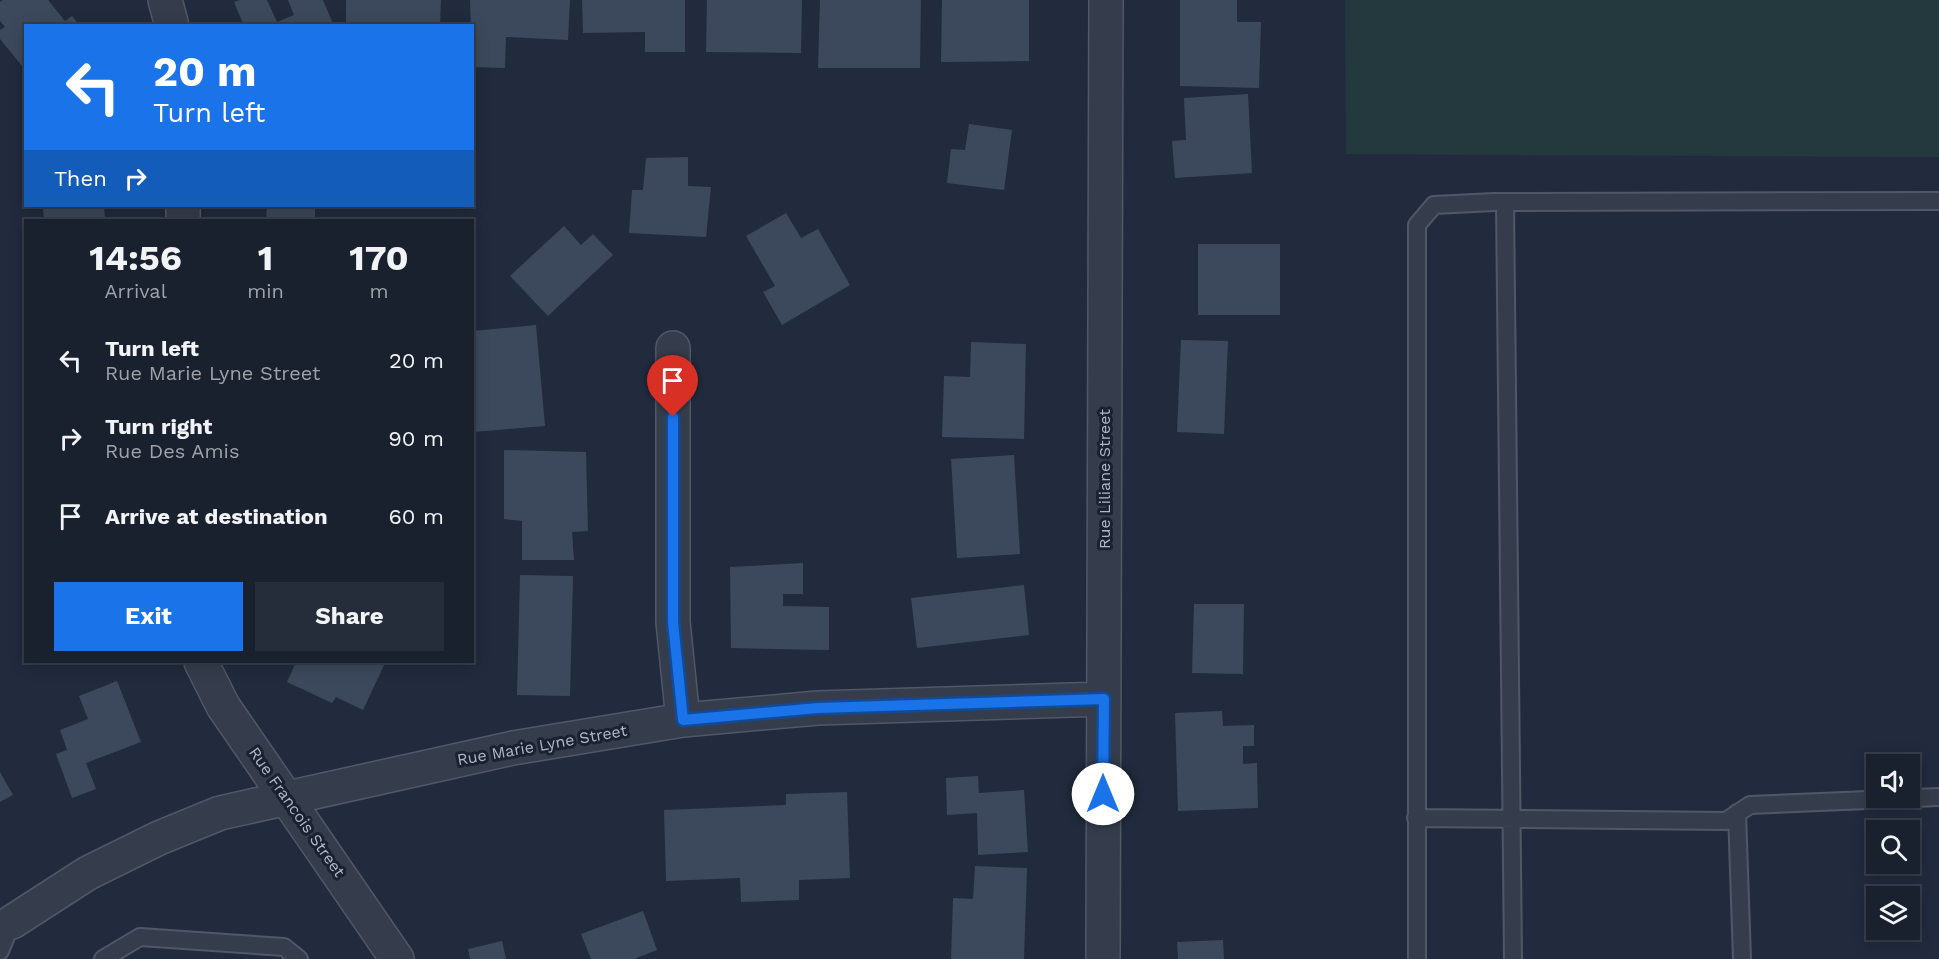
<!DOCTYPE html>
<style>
:root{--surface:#19202e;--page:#262d3a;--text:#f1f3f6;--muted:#9fa3aa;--line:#373e4a;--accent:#1a73e8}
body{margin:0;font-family:"Work Sans",sans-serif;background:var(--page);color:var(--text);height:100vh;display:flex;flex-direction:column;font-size:22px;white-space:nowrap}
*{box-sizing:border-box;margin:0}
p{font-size:20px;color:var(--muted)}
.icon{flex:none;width:33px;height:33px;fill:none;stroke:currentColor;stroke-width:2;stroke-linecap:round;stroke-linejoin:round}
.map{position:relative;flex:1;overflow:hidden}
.panel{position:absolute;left:24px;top:219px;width:450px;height:444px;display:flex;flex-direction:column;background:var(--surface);border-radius:0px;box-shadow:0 3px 15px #0003,0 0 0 2px var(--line)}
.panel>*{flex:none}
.guide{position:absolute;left:24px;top:24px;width:450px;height:183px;border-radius:0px;box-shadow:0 3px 15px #0003,0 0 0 2px var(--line);background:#1a73e8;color:#fff;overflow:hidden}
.fabs{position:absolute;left:1866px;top:754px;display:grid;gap:12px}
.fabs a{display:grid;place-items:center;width:54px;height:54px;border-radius:0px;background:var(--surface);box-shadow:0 3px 15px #0003,0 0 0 2px var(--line);font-size:30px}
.pin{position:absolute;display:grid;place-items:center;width:51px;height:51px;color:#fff;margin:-62px -26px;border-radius:50% 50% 50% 0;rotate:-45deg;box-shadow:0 0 6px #0007}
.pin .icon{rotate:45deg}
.me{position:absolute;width:66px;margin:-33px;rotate:0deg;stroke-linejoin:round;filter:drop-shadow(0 0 4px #0008)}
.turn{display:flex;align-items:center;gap:21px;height:126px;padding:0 30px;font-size:27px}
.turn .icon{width:78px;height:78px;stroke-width:2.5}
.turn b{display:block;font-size:42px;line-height:51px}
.then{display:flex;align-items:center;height:57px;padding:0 30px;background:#0003;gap:12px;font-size:22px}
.eta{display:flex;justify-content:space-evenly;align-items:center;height:102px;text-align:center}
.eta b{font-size:36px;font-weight:700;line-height:42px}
.action{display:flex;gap:12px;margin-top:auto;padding:12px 30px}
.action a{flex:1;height:69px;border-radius:0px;background:var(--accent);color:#fff;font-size:24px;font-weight:700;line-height:69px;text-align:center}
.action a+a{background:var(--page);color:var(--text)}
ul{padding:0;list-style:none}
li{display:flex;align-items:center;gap:18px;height:78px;padding:0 30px}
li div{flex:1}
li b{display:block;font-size:22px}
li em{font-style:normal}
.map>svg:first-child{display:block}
.green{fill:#23393e}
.building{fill:#3c495c}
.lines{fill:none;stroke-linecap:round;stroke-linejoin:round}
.lane-casing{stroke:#505867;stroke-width:20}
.street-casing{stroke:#505867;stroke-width:36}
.lane{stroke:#353d4d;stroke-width:16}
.street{stroke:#353d4d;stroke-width:33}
.route-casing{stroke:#114b97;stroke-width:15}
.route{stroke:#1a73e8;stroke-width:10}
.labels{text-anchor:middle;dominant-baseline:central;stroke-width:6;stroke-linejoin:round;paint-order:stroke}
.street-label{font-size:16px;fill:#b0b8c8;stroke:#1a2231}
</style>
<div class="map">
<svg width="1939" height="959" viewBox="0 0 1939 959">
<rect width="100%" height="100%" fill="#212b3d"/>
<path class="green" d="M 1345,0 L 1939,0 L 1939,157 L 1346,154 Z"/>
<path class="building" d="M 3,0 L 48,0 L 65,21 L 72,16 L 80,26 L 26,26 L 26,71 L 0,39 L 0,30 L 5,27 L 0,21 L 0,2 Z
M 240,0 L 267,0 L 277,22 L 294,15 L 288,0 L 323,0 L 334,26 L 244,26 L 234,2 Z
M 346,0 L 441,0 L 440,26 L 346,26 Z
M 470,0 L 570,0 L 568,40 L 506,37 L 505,68 L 472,67 Z
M 582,0 L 685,0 L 685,52 L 645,52 L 645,32 L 583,33 Z
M 707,0 L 802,0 L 801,53 L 706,52 Z
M 820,0 L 921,0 L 920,68 L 818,68 Z
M 942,0 L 1029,0 L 1029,61 L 941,62 Z
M 1180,0 L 1237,0 L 1237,22 L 1261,22 L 1259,88 L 1180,86 Z
M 1248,94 L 1252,173 L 1175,178 L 1172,141 L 1186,140 L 1184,98 Z
M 969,124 L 1012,130 L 1004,190 L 947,183 L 951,149 L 965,150 Z
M 688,157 L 688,186 L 711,187 L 706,237 L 629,233 L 632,190 L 643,190 L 646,158 Z
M 43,206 L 104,206 L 105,220 L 44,220 Z
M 267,206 L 315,206 L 315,220 L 266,220 Z
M 786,213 L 801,238 L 818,229 L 850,285 L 782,325 L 763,292 L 775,286 L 746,236 Z
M 564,226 L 581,245 L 593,234 L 613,255 L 548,316 L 510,276 Z
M 1198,244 L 1280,244 L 1280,315 L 1198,315 Z
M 536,325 L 545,426 L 472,432 L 472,331 Z
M 1181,340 L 1228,341 L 1224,434 L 1177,432 Z
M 971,342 L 1026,344 L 1024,439 L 942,437 L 944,376 L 970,377 Z
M 504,450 L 586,452 L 588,531 L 572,532 L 574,560 L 522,560 L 522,521 L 504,519 Z
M 1014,455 L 1020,554 L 957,558 L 951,459 Z
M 803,563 L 803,594 L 783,594 L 783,606 L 829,607 L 829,650 L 731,648 L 730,567 Z
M 520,575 L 573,576 L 570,696 L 517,695 Z
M 1024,585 L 1029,635 L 917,648 L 911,598 Z
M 1194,604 L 1244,604 L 1243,674 L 1192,673 Z
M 296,662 L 381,662 L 385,663 L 363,710 L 336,697 L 332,703 L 287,682 Z
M 117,681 L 141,742 L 86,763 L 96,789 L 72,798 L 56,754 L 67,750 L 60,730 L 88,719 L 79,696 Z
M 1222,711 L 1223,726 L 1254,725 L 1254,746 L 1243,746 L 1243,764 L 1257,763 L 1258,808 L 1178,811 L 1175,713 Z
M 0,772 L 13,795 L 0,802 Z
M 978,776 L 979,793 L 1024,790 L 1028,852 L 978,855 L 977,813 L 947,815 L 946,778 Z
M 847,792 L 850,878 L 799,880 L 799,900 L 741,902 L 740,878 L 666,881 L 664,810 L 786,805 L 786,794 Z
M 975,866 L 1027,868 L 1024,959 L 951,959 L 953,898 L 973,899 Z
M 643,911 L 657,950 L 634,959 L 591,959 L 581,934 Z
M 1223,940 L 1224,959 L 1178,959 L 1177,942 Z
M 502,941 L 506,959 L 470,959 L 468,949 Z"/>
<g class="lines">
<defs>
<path id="lane" d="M 1505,202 L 1513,959
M 1737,813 L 1742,959
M 1416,818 L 1726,821 L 1750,805 L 1939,797
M 0,951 L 12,922 L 6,920
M 103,959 L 140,937 L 284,947 L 299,959
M 1417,959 L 1417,225 L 1434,205 L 1494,202 L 1939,201"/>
<path id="street" d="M 165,0 L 172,26
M 183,220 L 183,206
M 673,348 L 673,622 L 683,720
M 201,662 L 223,706 L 397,959
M 12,922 L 88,873 L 159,838 L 220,813 L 513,748 L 683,720 L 818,708 L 1104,699
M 1103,959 L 1106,0"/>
</defs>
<use href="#lane" class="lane-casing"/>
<use href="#street" class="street-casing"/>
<use href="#lane" class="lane"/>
<use href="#street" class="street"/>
</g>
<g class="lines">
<defs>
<path id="route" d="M 673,417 L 673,622 L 683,720 L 818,708 L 1104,699 L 1103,794"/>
</defs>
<use href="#route" class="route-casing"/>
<use href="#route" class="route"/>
</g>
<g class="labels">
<g class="street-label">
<text transform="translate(1104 479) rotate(-90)">Rue Liliane Street</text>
<text transform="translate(542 745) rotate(-10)">Rue Marie Lyne Street</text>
<text transform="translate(297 812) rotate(55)">Rue Francois Street</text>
</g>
</g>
</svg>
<div class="fabs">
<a><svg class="icon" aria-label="sound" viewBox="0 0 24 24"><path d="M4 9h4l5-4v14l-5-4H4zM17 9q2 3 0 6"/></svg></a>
<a><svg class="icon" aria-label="search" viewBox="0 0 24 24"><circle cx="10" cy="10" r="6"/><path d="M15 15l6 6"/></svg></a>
<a><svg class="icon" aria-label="layers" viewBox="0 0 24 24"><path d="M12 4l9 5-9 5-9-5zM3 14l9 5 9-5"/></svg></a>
</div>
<div class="pin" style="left:673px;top:417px;background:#d93025"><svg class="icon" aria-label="arrive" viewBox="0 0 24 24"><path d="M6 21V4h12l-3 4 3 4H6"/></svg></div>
<svg class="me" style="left:1103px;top:794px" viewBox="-20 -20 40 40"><circle r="19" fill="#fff"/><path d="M0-13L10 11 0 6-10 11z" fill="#1a73e8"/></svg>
<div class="guide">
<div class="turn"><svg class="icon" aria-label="left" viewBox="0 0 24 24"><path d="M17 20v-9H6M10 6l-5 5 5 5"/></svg><div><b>20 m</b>Turn left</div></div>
<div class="then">Then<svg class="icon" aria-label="right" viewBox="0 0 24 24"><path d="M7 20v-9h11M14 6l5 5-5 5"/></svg></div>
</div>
<section class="panel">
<div class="eta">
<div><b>14:56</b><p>Arrival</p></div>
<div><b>1</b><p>min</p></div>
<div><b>170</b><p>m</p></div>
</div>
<ul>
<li><svg class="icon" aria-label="left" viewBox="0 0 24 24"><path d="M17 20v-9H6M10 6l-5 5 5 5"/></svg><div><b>Turn left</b><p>Rue Marie Lyne Street</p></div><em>20 m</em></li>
<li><svg class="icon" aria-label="right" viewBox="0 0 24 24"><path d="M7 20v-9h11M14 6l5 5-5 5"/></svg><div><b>Turn right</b><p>Rue Des Amis</p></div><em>90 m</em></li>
<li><svg class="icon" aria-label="arrive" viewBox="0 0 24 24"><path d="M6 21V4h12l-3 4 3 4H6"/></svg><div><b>Arrive at destination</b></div><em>60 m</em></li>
</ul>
<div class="action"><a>Exit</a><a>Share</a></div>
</section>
</div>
